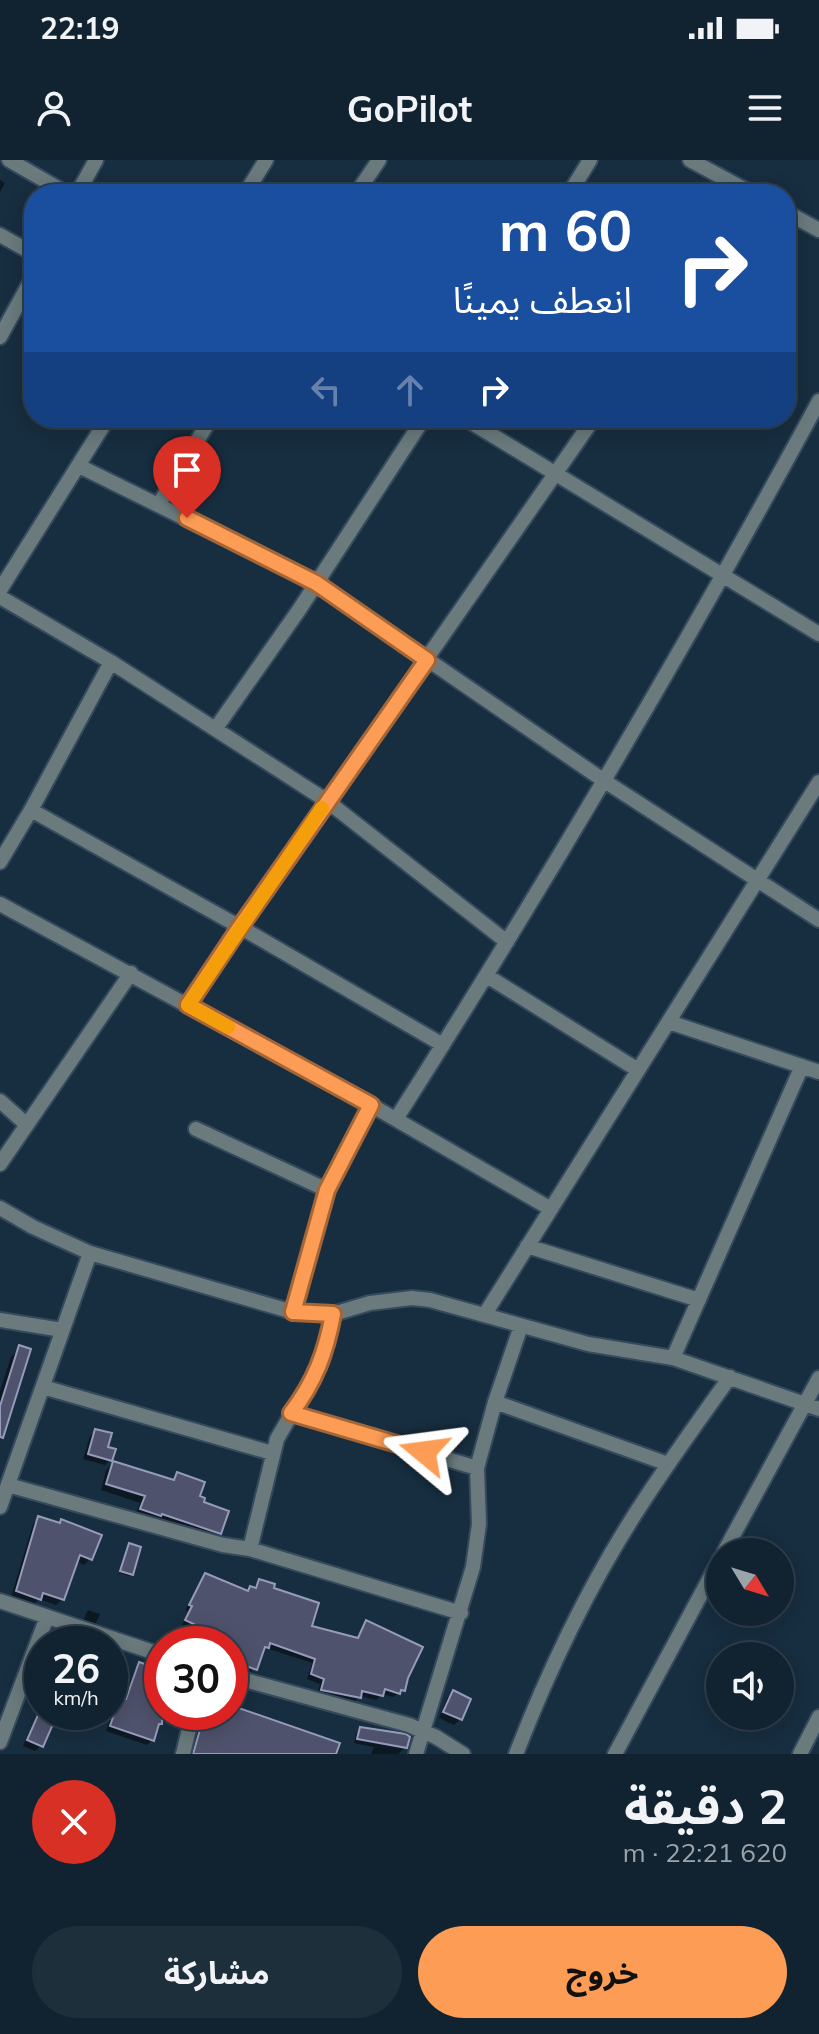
<!DOCTYPE html>
<html lang="ar">
<meta charset="utf-8">
<style>
:root{--surface:#112230;--page:#1e2f3c;--text:#f1f3f6;--muted:#9ca4ab;--line:#303f4c;--accent:#fd9d55}
body{margin:0;font-family:Mulish,"Noto Sans Arabic",sans-serif;background:var(--page);color:var(--text);direction:rtl;height:100vh;display:flex;flex-direction:column;font-size:30px;white-space:nowrap}
*{box-sizing:border-box;margin:0}
p{font-size:26px;color:var(--muted)}
.icon{flex:none;width:44px;height:44px;fill:none;stroke:currentColor;stroke-width:2;stroke-linecap:round;stroke-linejoin:round}
.map{position:relative;height:1594px;overflow:hidden;direction:ltr}
.drawer{display:flex;flex-direction:column;background:var(--surface);flex:1}
.drawer>*{flex:none}
.banner{position:absolute;left:24px;top:24px;width:772px;height:244px;border-radius:32px;box-shadow:0 4px 20px #0003,0 0 0 2px var(--line);direction:rtl;background:#1a4fa0;color:#fff;overflow:hidden}
.needle{width:52px;rotate:128deg}
.fabs{position:absolute;left:706px;top:1378px;display:grid;gap:16px}
.fabs a{display:grid;place-items:center;width:88px;height:88px;border-radius:50%;background:var(--surface);box-shadow:0 4px 20px #0003,0 0 0 2px var(--line);font-size:40px}
.speed{position:absolute;left:24px;top:1466px;display:flex;gap:16px;font-size:40px;font-weight:700;text-align:center}
.speed>*{display:grid;place-content:center;width:104px;height:104px;border-radius:50%;background:var(--surface);box-shadow:0 4px 20px #0003,0 0 0 2px var(--line);line-height:1}
.speed small{font-size:20px;font-weight:400}
.speed .limit{border:12px solid #d22;background:#fff;color:#111}
.pin{position:absolute;display:grid;place-items:center;width:68px;height:68px;color:#fff;margin:-82px -34px;border-radius:50% 50% 50% 0;rotate:-45deg;box-shadow:0 0 8px #0007}
.pin .icon{rotate:45deg}
.me{position:absolute;width:88px;margin:-44px;rotate:286deg;stroke-linejoin:round;filter:drop-shadow(0 0 6px #0008)}
.turn{display:flex;align-items:center;gap:28px;height:168px;padding:0 32px;font-size:36px}
.turn .icon{width:104px;height:104px;stroke-width:2.5}
.turn b{display:block;font-size:56px;line-height:68px}
.lanes{display:flex;align-items:center;height:76px;padding:0 32px;background:#0003;justify-content:center;gap:40px;direction:ltr}
.lanes .off{opacity:.35}
.round{display:grid;place-items:center;flex:none;width:84px;height:84px;border-radius:42px;background:var(--page)}
.summary{display:flex;align-items:center;justify-content:space-between;height:136px;padding:0 32px}
h1{font-size:48px;font-weight:700;line-height:60px}
.button{display:flex;gap:16px;margin-top:auto;padding:16px 32px}
.button a{flex:1;height:92px;border-radius:48px;background:var(--accent);color:#111;font-size:32px;font-weight:700;line-height:92px;text-align:center}
.button a+a{background:var(--page);color:var(--text)}
.status{display:flex;justify-content:space-between;align-items:center;height:56px;padding:0 40px;background:var(--surface);direction:ltr}
.status svg{height:22px;fill:currentColor}
header{display:flex;justify-content:space-between;align-items:center;height:104px;padding:0 32px;background:var(--surface);font-size:36px;font-weight:700}
.map>svg:first-child{display:block}
.shadow{fill:#0007}
.building{fill:#4f526c;stroke:#969bb9;stroke-width:2}
.lines{fill:none;stroke-linecap:round;stroke-linejoin:round}
.minor-casing{stroke:#354a5c;stroke-width:18}
.minor{stroke:#6a7a7d;stroke-width:14}
.route-casing{stroke:#a46637;stroke-width:20}
.route{stroke:#fd9d55;stroke-width:14}
.slow{stroke:#f59e0b;stroke-width:14}
</style>
<div class="status"><b>22:19</b><svg viewBox="0 0 49 12"><path d="M0 12V9h3v3zM5 12V6h3v6zM10 12V3h3v9zM15 12V0h3v12zM26 1h20v11H26zM47 4h2v5h-2z"/></svg></div>
<header><svg class="icon" aria-label="menu" viewBox="0 0 24 24"><path d="M4 6h16M4 12h16M4 18h16"/></svg>GoPilot<svg class="icon" aria-label="person" viewBox="0 0 24 24"><circle cx="12" cy="8" r="4"/><path d="M4 21q1-7 8-7t8 7"/></svg></header>
<div class="map">
<svg width="819" height="1594" viewBox="0 0 819 1594">
<rect width="100%" height="100%" fill="#172e40"/>
<path class="shadow" d="M 0,20 L 5,23 L 0,32 Z
M 20,1188 L 29,1190 L 0,1280 L 0,1231 L 11,1197 Z
M 95,1271 L 110,1300 L 105,1305 L 83,1299 L 90,1276 Z
M 113,1303 L 171,1321 L 178,1314 L 202,1343 L 219,1373 L 212,1380 L 135,1356 L 140,1343 L 101,1330 L 106,1310 Z
M 39,1358 L 59,1364 L 62,1361 L 90,1399 L 84,1405 L 76,1401 L 62,1439 L 56,1445 L 39,1439 L 33,1445 L 11,1437 L 33,1364 Z
M 130,1385 L 131,1414 L 129,1416 L 119,1413 Z
M 206,1413 L 247,1432 L 253,1429 L 259,1421 L 271,1429 L 309,1467 L 356,1480 L 367,1462 L 407,1517 L 403,1530 L 393,1537 L 382,1534 L 376,1540 L 360,1536 L 354,1542 L 317,1535 L 320,1524 L 307,1519 L 312,1503 L 266,1488 L 250,1513 L 230,1506 L 230,1484 L 217,1484 L 182,1465 L 188,1451 L 185,1450 Z
M 88,1450 L 100,1454 L 95,1465 L 83,1461 Z
M 140,1505 L 162,1513 L 162,1545 L 152,1580 L 147,1585 L 106,1571 L 116,1544 L 121,1539 L 124,1540 L 135,1509 Z
M 453,1533 L 460,1559 L 454,1565 L 439,1558 L 447,1538 Z
M 230,1546 L 331,1594 L 191,1594 L 203,1552 L 230,1552 Z
M 41,1550 L 54,1556 L 41,1586 L 35,1591 L 23,1586 L 36,1556 Z
M 361,1569 L 406,1587 L 398,1594 L 371,1594 L 374,1587 L 354,1583 L 356,1574 Z"/>
<path class="building" d="M 19,1185 L 31,1189 L 3,1278 L 0,1277 L 0,1246 Z
M 95,1269 L 112,1273 L 108,1287 L 116,1289 L 112,1301 L 88,1294 Z
M 113,1301 L 174,1320 L 177,1312 L 205,1322 L 200,1336 L 205,1338 L 204,1342 L 229,1351 L 221,1374 L 162,1354 L 161,1356 L 140,1349 L 145,1336 L 106,1324 Z
M 38,1356 L 60,1363 L 61,1359 L 102,1375 L 92,1400 L 80,1395 L 64,1440 L 43,1433 L 41,1440 L 16,1431 Z
M 129,1383 L 141,1387 L 133,1415 L 120,1411 Z
M 205,1413 L 248,1431 L 250,1426 L 256,1428 L 259,1419 L 275,1424 L 274,1428 L 319,1443 L 312,1466 L 358,1478 L 366,1460 L 423,1487 L 408,1518 L 405,1531 L 401,1530 L 400,1534 L 385,1529 L 383,1536 L 362,1531 L 361,1538 L 321,1530 L 324,1519 L 311,1514 L 315,1499 L 270,1483 L 269,1488 L 265,1487 L 257,1510 L 230,1500 L 230,1484 L 219,1484 L 221,1477 L 185,1460 L 192,1446 L 189,1445 Z
M 139,1502 L 162,1510 L 162,1564 L 159,1564 L 154,1581 L 110,1566 L 120,1537 L 126,1539 Z
M 453,1530 L 471,1539 L 462,1560 L 443,1552 Z
M 230,1545 L 340,1583 L 336,1594 L 193,1594 L 205,1552 L 230,1552 Z
M 41,1548 L 42,1552 L 57,1555 L 43,1587 L 27,1580 Z
M 360,1567 L 406,1574 L 410,1577 L 407,1588 L 357,1579 Z"/>
<g class="lines">
<defs>
<path id="minor" d="M 9,0 L 68,34
M 690,0 L 753,34
M 77,34 L 96,0
M 245,34 L 266,0
M 356,34 L 379,0
M 569,34 L 590,0
M 786,52 L 819,70
M 0,75 L 34,94
M 0,177 L 34,115
M 464,258 L 819,474
M 79,306 L 316,423 L 603,620 L 819,760
M 159,344 L 211,258
M 0,430 L 108,258
M 0,437 L 111,502 L 327,641 L 507,782
M 216,568 L 299,450 L 424,258
M 31,650 L 240,767 L 443,885
M 0,702 L 31,650 L 111,502
M 0,744 L 371,945 L 551,1049
M 487,816 L 638,910
M 188,845 L 240,767 L 594,258
M 669,862 L 819,912
M 0,941 L 27,965
M 396,959 C 545,725 687,485 819,241
M 196,969 L 327,1030
M 0,1004 L 131,813
M 0,1048 L 33,1067 L 90,1093 L 293,1152 L 333,1154 L 370,1143 L 412,1138 L 430,1140 L 588,1184 L 673,1198 L 819,1249
M 527,1086 L 699,1140
M 293,1152 L 327,1030 L 371,945
M 485,1154 L 819,622
M 0,1160 L 62,1170
M 673,1198 L 802,906
M 43,1227 L 272,1293
M 495,1242 L 668,1304
M 291,1253 L 477,1308
M 8,1325 L 223,1385 L 250,1389 L 461,1453
M 0,1347 L 90,1093
M 250,1389 L 277,1279 L 322,1201 L 333,1154
M 724,1392 L 819,1218
M 0,1441 L 162,1495
M 230,1516 L 409,1565 L 436,1577 L 463,1594
M 0,1582 L 47,1457
M 183,1594 L 193,1552
M 416,1594 L 473,1407 L 479,1364 L 477,1308 L 495,1242 L 521,1166
M 516,1594 C 549,1509 589,1425 639,1348 C 668,1303 699,1260 730,1217
M 615,1594 L 720,1399
M 800,1594 L 819,1557"/>
</defs>
<use href="#minor" class="minor-casing"/>
<use href="#minor" class="minor"/>
</g>
<g class="lines">
<defs>
<path id="route" d="M 187,358 L 316,423 L 427,500 L 240,767 L 188,845 L 371,945 L 327,1030 L 293,1152 L 333,1154 C 326,1192 315,1222 291,1253 L 424,1292"/>
</defs>
<use href="#route" class="route-casing"/>
<use href="#route" class="route"/>
<path class="slow" d="M 228,867 L 188,845 L 322,648"/>
</g>
</svg>
<div class="fabs">
<a><svg class="needle" viewBox="-14 -14 28 28"><path d="M0-13l5 13h-10z" fill="#e53935"/><path d="M0 13l5-13h-10z" fill="#9ca4ab"/></svg></a>
<a><svg class="icon" aria-label="sound" viewBox="0 0 24 24"><path d="M4 9h4l5-4v14l-5-4H4zM17 9q2 3 0 6"/></svg></a>
</div>
<div class="speed"><div>26<small>km/h</small></div><div class="limit">30</div></div>
<div class="pin" style="left:187px;top:358px;background:#d93025"><svg class="icon" aria-label="arrive" viewBox="0 0 24 24"><path d="M6 21V4h12l-3 4 3 4H6"/></svg></div>
<svg class="me" style="left:424px;top:1292px" viewBox="-20 -20 40 40"><path d="M0-17L14 15 0 8-14 15z" fill="#fd9d55" stroke="#fff" stroke-width="4"/></svg>
<div class="banner">
<div class="turn"><svg class="icon" aria-label="right" viewBox="0 0 24 24"><path d="M7 20v-9h11M14 6l5 5-5 5"/></svg><div><b>60 m</b>انعطف يمينًا</div></div>
<div class="lanes"><svg class="icon off" aria-label="left" viewBox="0 0 24 24"><path d="M17 20v-9H6M10 6l-5 5 5 5"/></svg><svg class="icon off" aria-label="ahead" viewBox="0 0 24 24"><path d="M12 20V5M6 11l6-6 6 6"/></svg><svg class="icon" aria-label="right" viewBox="0 0 24 24"><path d="M7 20v-9h11M14 6l5 5-5 5"/></svg></div>
</div>
</div>
<section class="drawer">
<div class="summary"><div><h1>2 دقيقة</h1><p>620 m · 22:21</p></div><a class="round" style="background:#d93025;color:#fff"><svg class="icon" aria-label="close" viewBox="0 0 24 24"><path d="M6 6l12 12M18 6L6 18"/></svg></a></div>
<div class="button"><a>خروج</a><a>مشاركة</a></div>
</section>
